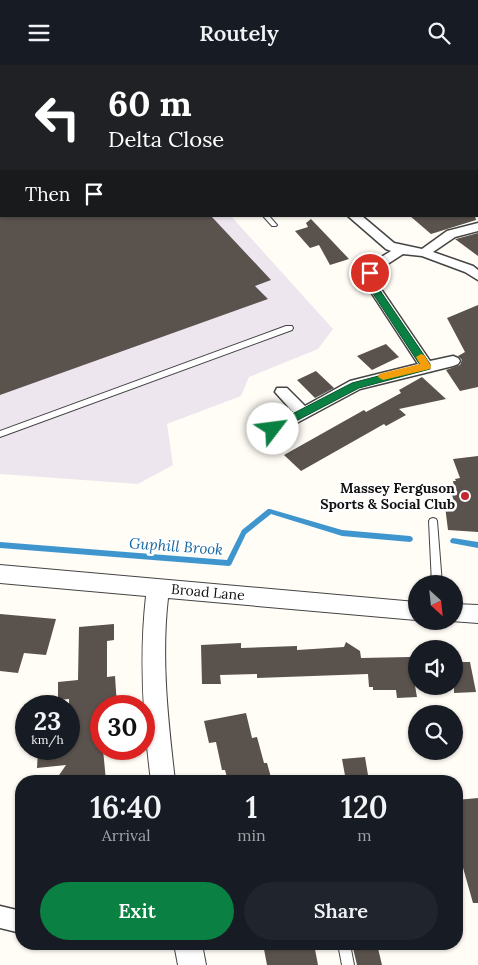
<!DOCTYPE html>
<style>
:root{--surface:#171b24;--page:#20242c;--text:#f1f3f6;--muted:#9ea1a6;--accent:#0b8043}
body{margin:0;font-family:Lora,serif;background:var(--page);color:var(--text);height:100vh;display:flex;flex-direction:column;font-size:19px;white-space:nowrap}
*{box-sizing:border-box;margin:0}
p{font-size:16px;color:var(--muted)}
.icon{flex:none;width:28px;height:28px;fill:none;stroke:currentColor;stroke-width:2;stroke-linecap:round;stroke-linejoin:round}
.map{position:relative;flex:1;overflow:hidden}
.details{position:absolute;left:15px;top:710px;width:448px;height:175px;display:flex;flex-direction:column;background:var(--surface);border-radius:20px;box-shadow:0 1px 4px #0004}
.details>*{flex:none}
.guide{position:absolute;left:0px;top:0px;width:479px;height:152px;box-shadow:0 1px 4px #0004;background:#202124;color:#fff;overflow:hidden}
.needle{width:32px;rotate:153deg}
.buttons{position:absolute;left:408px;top:510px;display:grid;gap:10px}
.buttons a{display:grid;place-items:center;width:55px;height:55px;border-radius:50%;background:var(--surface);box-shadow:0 1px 4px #0004;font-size:25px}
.speed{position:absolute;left:15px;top:630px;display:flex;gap:10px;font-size:25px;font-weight:700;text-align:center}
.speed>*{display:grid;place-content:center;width:65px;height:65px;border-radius:50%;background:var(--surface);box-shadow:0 1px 4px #0004;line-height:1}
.speed small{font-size:12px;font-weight:400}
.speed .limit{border:8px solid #d22;background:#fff;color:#111}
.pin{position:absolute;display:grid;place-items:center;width:42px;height:42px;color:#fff;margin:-21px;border:2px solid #fff;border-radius:50%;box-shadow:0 1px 5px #0007}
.me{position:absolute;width:55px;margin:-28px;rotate:60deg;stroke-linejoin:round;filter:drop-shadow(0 0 4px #0008)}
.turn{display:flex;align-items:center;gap:18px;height:105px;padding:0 25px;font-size:22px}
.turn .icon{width:65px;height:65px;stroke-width:2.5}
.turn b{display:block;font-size:35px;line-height:42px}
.then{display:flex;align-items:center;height:48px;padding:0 25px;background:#0003;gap:10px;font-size:19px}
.eta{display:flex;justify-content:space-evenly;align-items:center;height:85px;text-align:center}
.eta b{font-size:30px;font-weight:600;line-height:35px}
.action{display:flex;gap:10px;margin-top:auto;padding:10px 25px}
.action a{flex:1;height:58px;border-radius:30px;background:var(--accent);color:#fff;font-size:20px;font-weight:600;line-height:58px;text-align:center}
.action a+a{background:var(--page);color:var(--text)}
header{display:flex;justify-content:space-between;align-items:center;height:65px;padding:0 25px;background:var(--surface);font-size:22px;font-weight:600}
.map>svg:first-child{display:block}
.industrial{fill:#eee6ef}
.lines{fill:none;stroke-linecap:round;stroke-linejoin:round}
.stream{fill:#3f96cf;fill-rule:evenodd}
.building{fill:#5a524d}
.service-casing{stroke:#444;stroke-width:2}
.minor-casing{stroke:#444;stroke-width:3}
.tertiary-casing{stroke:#444;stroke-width:2}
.service{fill:#fff;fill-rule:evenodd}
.minor{fill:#fff;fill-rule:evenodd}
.tertiary{fill:#fff;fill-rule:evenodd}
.route{fill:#0b8043;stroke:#07532c}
.slow{fill:#f59e0b}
.poi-dot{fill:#c4262e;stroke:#fff;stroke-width:2}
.labels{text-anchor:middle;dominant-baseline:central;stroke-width:5;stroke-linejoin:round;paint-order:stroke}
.poi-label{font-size:14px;font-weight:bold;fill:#111;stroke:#fff;text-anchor:end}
.street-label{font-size:14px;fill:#111;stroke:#fff}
.water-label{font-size:15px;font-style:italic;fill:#1768a6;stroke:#fff}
</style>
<header><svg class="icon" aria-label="menu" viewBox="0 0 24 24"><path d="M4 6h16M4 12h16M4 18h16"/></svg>Routely<svg class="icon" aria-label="search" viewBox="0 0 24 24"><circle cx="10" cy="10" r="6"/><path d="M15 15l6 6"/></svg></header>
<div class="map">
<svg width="478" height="900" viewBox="0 0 478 900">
<rect width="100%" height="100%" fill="#fffdf5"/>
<path class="industrial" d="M 0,112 L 1,151 L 231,151 L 333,264 L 318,284 L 249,312 L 241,331 L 167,359 L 173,400 L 138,419 L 0,409 Z"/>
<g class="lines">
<path class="stream" d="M 268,444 L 270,444 L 342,465 L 410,471 L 412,472 L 413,474 L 412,476 L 410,477 L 342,471 L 271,449 L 246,469 L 231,500 L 229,501 L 0,483 L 0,477 L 227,495 L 242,465 Z
M 453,473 L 478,477 L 478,483 L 451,478 L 450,476 L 451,474 Z"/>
</g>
<path class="building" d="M 0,151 L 211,151 L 271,215 L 255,221 L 268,234 L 0,330 Z
M 410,151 L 475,151 L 476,155 L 431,169 Z
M 311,154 L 332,176 L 349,194 L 330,200 L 319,180 L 310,183 L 295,166 L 308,162 L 306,158 Z
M 478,168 L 478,191 L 455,174 L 456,174 Z
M 478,240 L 478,322 L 460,326 L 446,305 L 460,300 L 462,295 L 458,291 L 465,287 L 447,253 Z
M 386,279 L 399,292 L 372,305 L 357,291 Z
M 316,306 L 334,323 L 315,333 L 297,315 Z
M 422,312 L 446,334 L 399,344 L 406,350 L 386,361 L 384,359 L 301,406 L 284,390 L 364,345 L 366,347 L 401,328 L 399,325 Z
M 478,391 L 478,467 L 448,465 L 445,441 L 456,442 L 449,421 L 454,421 L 453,416 L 456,416 L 455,414 L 460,413 L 453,394 Z
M 0,549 L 56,554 L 46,590 L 24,588 L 18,608 L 0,606 Z
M 114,559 L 114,575 L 107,576 L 107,612 L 115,611 L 117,641 L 101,641 L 101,684 L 103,684 L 106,716 L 55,716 L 66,700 L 37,703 L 38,685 L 69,684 L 69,634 L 58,635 L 58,617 L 78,615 L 79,562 Z
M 346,577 L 360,586 L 361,593 L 410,592 L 417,632 L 397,633 L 396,625 L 373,625 L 373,622 L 369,622 L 368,609 L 257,613 L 257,609 L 220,610 L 221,619 L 202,619 L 201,580 L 241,578 L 241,583 L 297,581 L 297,585 L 344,582 Z
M 454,597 L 470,597 L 476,627 L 454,628 Z
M 246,648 L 252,673 L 257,672 L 264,698 L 267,698 L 272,716 L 228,716 L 225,705 L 222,705 L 216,677 L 209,678 L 204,656 Z
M 365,692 L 369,716 L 346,716 L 342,694 Z
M 478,733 L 478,838 L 473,838 L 456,778 L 456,735 Z
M 263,879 L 314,879 L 318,900 L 267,900 Z
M 352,879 L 377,879 L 382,900 L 357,900 Z"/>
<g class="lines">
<defs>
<path id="service" d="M 263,151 L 271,151 L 270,152 L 277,160 L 276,161 L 272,161 Z
M 286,261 L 292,261 L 293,263 L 292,265 L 0,372 L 0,366 Z
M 433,453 L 436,454 L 437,456 L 442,519 L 432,519 L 429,456 L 430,454 Z
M 338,879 L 350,879 L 354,900 L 342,900 Z"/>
<path id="minor" d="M 24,0 L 34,0 L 35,1 L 25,1 Z
M 169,0 L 180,0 L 181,1 L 170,1 Z
M 0,42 L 1,42 L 1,50 L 0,50 Z
M 0,70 L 1,70 L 1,76 L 0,76 Z
M 348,151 L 362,151 L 394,178 L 422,184 L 447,166 L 478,158 L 478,166 L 455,172 L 433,187 L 473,201 L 478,205 L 478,215 L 465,207 L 422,191 L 403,189 L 383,202 L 376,209 L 379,221 L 430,296 L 453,291 L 458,293 L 460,296 L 458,299 L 453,301 L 360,324 L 278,368 L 273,369 L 268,368 L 266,364 L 268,360 L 293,347 L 275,327 L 277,323 L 287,323 L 305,341 L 350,316 L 418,299 L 367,221 L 364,208 C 371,198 381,192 391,186 L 386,184 Z
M 0,841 L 21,846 L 21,868 L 0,863 Z"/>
<path id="tertiary" d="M 0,500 L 416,537 L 416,555 L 168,533 C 161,594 168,655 175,716 L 151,716 C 143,655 139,593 146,531 L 0,518 Z
M 454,539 L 478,540 L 478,558 L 451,556 L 454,556 Z
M 174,879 L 202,879 L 206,900 L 178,900 Z"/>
</defs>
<use href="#service" class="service-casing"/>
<use href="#minor" class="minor-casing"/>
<use href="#tertiary" class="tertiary-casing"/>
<use href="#service" class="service"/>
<use href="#minor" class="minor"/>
<use href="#tertiary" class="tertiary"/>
</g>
<path class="route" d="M 367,206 L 373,206 L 377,221 L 430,299 L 430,304 L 359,323 L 277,366 L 269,366 L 268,364 L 269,361 L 352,318 L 420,300 L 368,221 Z"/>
<path class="slow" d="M 421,289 L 424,290 L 431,301 L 430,304 L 383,315 L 378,312 L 379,309 L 420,299 L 416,292 Z"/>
<circle class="poi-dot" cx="465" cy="431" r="5"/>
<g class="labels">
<g class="poi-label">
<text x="455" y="423">Massey Ferguson<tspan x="455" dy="16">Sports &amp; Social Club</tspan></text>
</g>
<g class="street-label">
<text transform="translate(208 527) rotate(5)">Broad Lane</text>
</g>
<g class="water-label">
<text transform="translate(176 481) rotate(4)">Guphill Brook</text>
</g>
</g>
</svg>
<div class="buttons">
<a><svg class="needle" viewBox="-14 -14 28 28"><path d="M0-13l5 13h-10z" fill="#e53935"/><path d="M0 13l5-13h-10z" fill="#9ea1a6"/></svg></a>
<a><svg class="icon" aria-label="sound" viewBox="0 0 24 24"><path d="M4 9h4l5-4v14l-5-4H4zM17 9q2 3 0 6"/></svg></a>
<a><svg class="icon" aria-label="search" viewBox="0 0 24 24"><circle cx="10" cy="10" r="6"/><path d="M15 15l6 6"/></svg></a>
</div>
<div class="speed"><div>23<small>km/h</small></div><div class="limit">30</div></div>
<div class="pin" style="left:370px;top:208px;background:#d93025"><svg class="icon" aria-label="arrive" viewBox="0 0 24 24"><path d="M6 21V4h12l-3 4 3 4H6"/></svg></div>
<svg class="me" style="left:273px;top:364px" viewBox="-20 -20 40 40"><circle r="19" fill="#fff"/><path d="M0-13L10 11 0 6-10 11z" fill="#0b8043"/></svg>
<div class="guide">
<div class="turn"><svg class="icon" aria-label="left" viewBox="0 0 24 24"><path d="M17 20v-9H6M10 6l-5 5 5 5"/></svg><div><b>60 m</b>Delta Close</div></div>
<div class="then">Then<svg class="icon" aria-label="arrive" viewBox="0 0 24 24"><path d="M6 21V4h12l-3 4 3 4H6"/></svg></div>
</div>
<section class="details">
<div class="eta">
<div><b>16:40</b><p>Arrival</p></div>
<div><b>1</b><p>min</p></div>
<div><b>120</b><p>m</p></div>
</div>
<div class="action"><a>Exit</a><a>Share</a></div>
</section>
</div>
